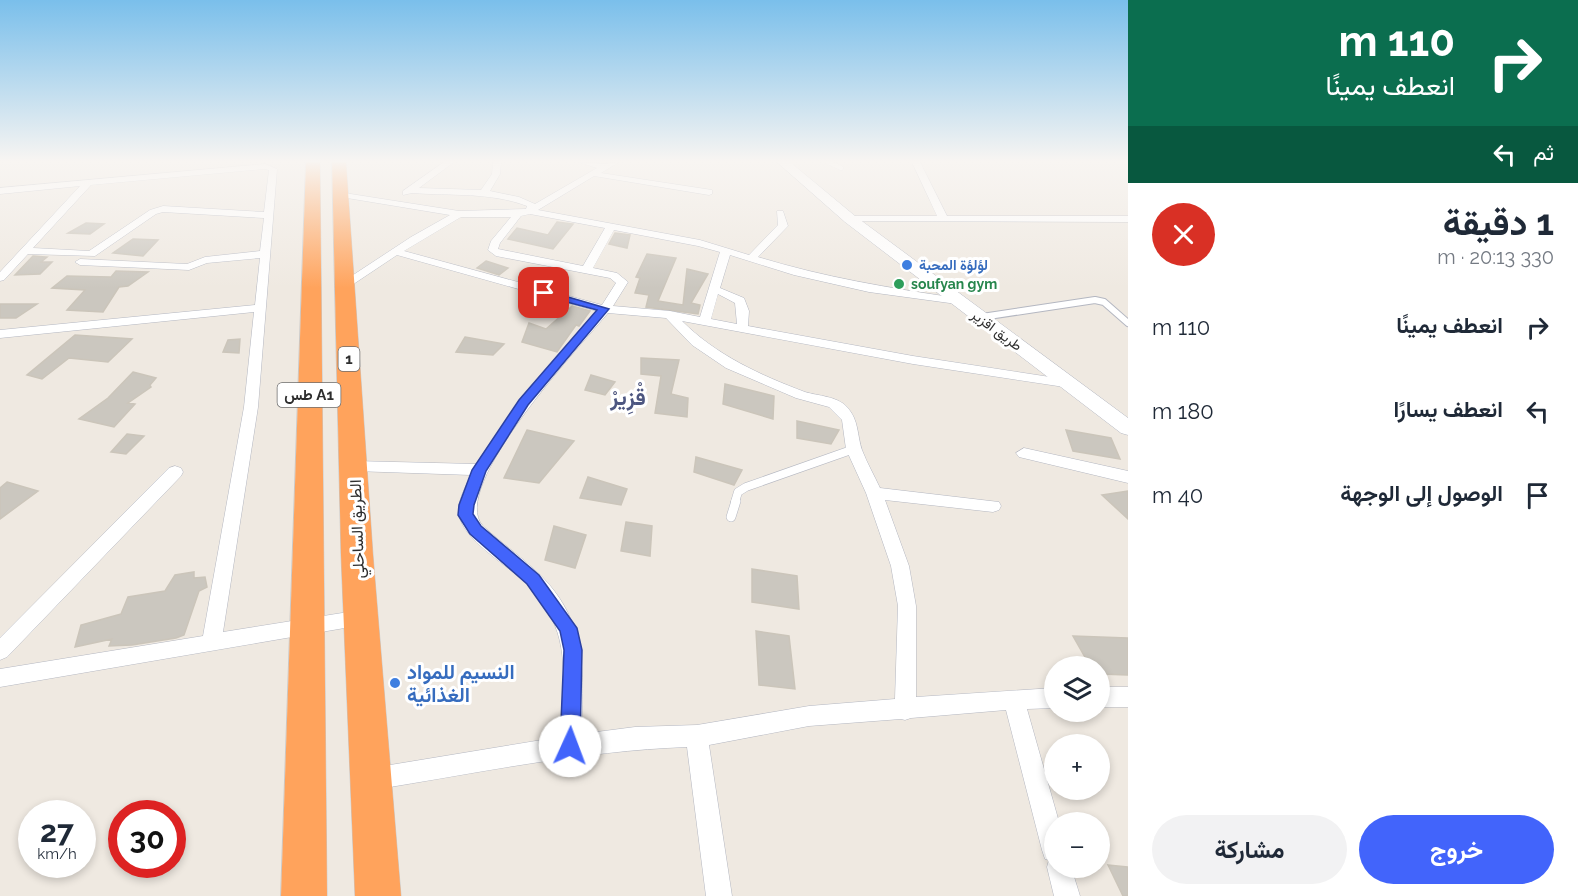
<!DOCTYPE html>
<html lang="ar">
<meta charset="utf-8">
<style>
:root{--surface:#fff;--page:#f2f2f3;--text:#1f2937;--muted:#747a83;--accent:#4264fb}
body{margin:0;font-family:Raleway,Vazirmatn,sans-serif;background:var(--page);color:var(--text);direction:rtl;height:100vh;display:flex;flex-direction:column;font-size:22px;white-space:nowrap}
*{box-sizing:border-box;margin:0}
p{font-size:20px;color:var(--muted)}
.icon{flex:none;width:33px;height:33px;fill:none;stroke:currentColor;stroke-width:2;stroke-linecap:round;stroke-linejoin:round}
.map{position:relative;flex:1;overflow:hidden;direction:ltr}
.panel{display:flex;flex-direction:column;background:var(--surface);width:450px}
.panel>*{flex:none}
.banner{background:#0b6e4f;color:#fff;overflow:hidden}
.buttons{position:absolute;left:1044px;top:656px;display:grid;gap:12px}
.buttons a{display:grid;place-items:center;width:66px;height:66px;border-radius:50%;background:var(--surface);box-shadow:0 3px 9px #0003;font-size:30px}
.speed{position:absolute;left:18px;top:800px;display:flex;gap:12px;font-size:30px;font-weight:700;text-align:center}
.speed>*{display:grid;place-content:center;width:78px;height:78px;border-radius:50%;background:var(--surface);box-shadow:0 3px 9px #0003;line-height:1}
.speed small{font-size:15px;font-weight:400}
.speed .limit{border:9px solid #d22;background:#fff;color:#111}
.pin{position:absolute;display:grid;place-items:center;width:51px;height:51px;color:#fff;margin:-26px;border-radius:12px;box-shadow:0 3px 9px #0006}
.me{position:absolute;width:66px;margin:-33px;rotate:2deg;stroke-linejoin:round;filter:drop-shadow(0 0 4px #0008)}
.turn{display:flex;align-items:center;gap:21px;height:126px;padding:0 24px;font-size:27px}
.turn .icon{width:78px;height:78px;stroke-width:2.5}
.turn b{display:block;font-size:42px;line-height:51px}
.then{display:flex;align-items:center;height:57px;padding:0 24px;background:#0003;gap:12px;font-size:22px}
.round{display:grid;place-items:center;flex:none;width:63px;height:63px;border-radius:32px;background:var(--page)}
.head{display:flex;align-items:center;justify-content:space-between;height:102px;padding:0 24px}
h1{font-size:36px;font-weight:700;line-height:45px}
.primary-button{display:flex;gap:12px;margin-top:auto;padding:12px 24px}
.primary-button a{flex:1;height:69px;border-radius:36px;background:var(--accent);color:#fff;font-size:24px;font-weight:700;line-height:69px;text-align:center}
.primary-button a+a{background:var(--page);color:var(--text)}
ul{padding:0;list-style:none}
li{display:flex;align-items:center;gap:18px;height:84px;padding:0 24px}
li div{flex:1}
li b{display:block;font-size:22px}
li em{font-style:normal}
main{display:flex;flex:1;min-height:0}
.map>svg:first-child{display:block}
.building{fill:#cbc7bf;stroke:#cbc5ba;stroke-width:1.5}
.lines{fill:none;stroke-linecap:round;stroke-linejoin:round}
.lane-far3-casing{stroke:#b4b7c1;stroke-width:5}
.lane-far2-casing{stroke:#b4b7c1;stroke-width:8}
.lane-far1-casing{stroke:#b4b7c1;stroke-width:9}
.lane-casing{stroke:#b4b7c1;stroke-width:10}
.street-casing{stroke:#b4b7c1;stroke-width:1}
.secondary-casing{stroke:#b4b7c1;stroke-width:1}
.highway-casing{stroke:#c9c9c9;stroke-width:1}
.lane-far3{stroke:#fff;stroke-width:4.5}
.lane-far2{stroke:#fff;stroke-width:6}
.lane-far1{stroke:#fff;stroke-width:8}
.lane{stroke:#fff;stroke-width:9}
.street{fill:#fff;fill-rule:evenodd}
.secondary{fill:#fff;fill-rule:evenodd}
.highway{fill:#ffa35c;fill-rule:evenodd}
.route{fill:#4264fb;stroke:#2b41a3;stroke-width:1.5}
.shop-dot{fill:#3f7fe0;stroke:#fff;stroke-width:2}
.leisure-dot{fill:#2e9e5b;stroke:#fff;stroke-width:2}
.labels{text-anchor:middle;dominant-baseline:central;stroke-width:6;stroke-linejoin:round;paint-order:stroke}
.far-shop-label{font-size:14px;font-weight:bold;fill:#366cbe;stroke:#fff;text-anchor:start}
.far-leisure-label{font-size:14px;font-weight:bold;fill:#27864d;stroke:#fff;text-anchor:start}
.far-street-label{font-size:14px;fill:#2e2e2e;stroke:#fff}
.shield{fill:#fff;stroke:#6d6d6d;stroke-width:1.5}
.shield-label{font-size:15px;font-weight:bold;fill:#2e2e2e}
.street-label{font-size:16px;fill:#2e2e2e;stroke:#fff}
.near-shop-label{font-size:20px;font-weight:bold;fill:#366cbe;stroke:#fff;text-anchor:start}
.district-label{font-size:22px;font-weight:bold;fill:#4d5680;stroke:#fff}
</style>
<main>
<section class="panel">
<div class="banner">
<div class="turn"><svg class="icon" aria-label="right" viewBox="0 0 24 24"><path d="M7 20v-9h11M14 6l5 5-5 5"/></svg><div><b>110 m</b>انعطف يمينًا</div></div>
<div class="then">ثم<svg class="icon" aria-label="left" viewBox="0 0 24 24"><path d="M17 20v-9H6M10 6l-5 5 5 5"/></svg></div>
</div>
<div class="head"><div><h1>1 دقيقة</h1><p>330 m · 20:13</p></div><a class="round" style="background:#d93025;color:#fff"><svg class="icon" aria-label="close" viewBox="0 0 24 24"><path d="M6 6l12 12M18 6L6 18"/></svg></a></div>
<ul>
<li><svg class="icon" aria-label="right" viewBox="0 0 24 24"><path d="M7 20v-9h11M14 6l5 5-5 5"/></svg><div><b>انعطف يمينًا</b></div><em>110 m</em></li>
<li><svg class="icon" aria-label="left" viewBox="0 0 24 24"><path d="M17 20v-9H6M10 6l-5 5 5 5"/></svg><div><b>انعطف يسارًا</b></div><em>180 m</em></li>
<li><svg class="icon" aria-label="arrive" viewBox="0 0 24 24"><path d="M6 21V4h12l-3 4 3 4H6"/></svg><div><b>الوصول إلى الوجهة</b></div><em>40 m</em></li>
</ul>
<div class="primary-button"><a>خروج</a><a>مشاركة</a></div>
</section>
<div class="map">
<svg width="1128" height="896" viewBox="0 0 1128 896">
<rect width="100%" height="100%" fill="#efe9e1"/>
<path class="building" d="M 557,222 L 573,224 L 553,249 L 508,239 L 517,228 L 548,235 Z
M 86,223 L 104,224 L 90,234 L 68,233 Z
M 615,233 L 630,235 L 627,248 L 609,244 Z
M 133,239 L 158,240 L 143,256 L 113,253 Z
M 647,254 L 676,258 L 658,301 L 683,305 L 687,269 L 708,274 L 691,303 L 700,305 L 698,314 L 646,307 L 649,295 L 635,293 L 640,278 L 636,277 Z
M 33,256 L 47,257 L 41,262 L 52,262 L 40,274 L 15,275 Z
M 486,261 L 508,268 L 499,275 L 477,268 Z
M 555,270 L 563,271 L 552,289 L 540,286 Z
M 116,271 L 148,272 L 128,286 L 119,287 L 103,312 L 67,310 L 85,290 L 52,288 L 67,276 L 111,277 Z
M 0,304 L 37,304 L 16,318 L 0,318 Z
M 572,306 L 590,311 L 579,326 L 576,325 L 557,352 L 522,342 L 529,323 L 546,329 Z
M 75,335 L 132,339 L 108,362 L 69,358 L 42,379 L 27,375 Z
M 465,337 L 504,344 L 493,355 L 456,352 Z
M 240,339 L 239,353 L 223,352 L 228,340 Z
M 641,358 L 679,360 L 671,394 L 688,398 L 687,417 L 655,413 L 661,376 L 641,374 Z
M 133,372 L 156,378 L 150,385 L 151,387 L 128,403 L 135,404 L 114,427 L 79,419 L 108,398 Z
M 591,375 L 615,382 L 605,395 L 585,390 Z
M 725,384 L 774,396 L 773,419 L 723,404 Z
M 797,421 L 839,430 L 831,444 L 797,438 Z
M 527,430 L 574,441 L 539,483 L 504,478 Z
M 1066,430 L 1111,438 L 1120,459 L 1073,451 Z
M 127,434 L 144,436 L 126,454 L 111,452 Z
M 696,457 L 742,470 L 734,485 L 694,472 Z
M 588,477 L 627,489 L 621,505 L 580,498 Z
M 7,482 L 38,491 L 0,519 L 0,488 Z
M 1128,491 L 1128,519 L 1102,495 Z
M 626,522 L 652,526 L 650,556 L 621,551 Z
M 554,526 L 586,535 L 575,568 L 545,560 Z
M 752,569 L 797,576 L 799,609 L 752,602 Z
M 194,572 L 194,578 L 205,577 L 207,587 L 199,591 L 184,635 L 176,638 L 132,645 L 109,646 L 112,639 L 75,647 L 81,625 L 121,614 L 128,597 L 165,591 L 175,575 Z
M 756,631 L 789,636 L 795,689 L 759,685 Z
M 1073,636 L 1128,638 L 1128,675 L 1100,674 L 1100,666 L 1090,666 Z
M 1108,865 L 1128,867 L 1128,896 L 1123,896 Z"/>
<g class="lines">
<defs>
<path id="lane-far3" d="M 828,162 L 841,168"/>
<path id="lane-far2" d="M 982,317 L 1095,300 L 1104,302 L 1128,323"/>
<path id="lane-far1" d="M 735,502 L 738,492 L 746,487 L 854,449"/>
<path id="lane" d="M 731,517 L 736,501"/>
<path id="street" d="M 444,162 L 454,162 L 419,188 L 481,190 L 492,174 L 493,162 L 501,162 L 500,174 L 490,191 L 519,197 L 535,204 L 597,168 L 578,162 L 604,164 L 619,162 L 601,173 L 712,190 L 712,194 L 709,195 L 594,176 L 538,210 L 700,240 L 749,255 L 778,225 L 777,211 L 783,211 L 788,226 L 758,257 C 823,277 889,288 957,298 L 963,301 L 957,304 L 869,292 L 794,275 L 730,255 L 720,288 L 744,298 L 749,311 L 748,326 L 913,356 L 1076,381 L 1078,384 L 1071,388 L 913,364 L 682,321 C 716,355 760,375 805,392 C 818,396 837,396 847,407 C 859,420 857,435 862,450 C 867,463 874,475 880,488 L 999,502 L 1001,506 L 999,510 L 993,512 L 885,500 L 909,566 L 916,606 L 916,697 L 1054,688 L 1054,708 L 1027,709 L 1059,822 L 1054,822 L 1054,867 L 1071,867 L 1080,896 L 1054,896 L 1047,867 L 1049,860 L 1045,859 L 1042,850 L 1006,710 L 911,718 L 905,720 L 901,719 L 809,726 L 709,745 L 732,896 L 706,896 L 687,747 C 581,751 477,773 372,790 L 364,787 L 361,779 L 364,771 L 372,768 L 560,737 C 562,699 570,655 552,619 C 545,606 535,593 525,582 C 507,565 462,539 459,514 C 457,501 466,487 471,475 L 354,471 L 349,470 L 346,466 L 349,462 L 354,461 L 476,464 L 517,404 L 597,311 L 397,255 L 349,287 L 341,287 L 341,283 L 411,237 L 450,215 L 341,197 L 337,194 L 338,192 L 459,211 L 526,209 L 527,206 C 490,192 451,196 412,193 L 403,195 L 403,191 ZM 530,214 L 605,228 L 583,266 L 498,249 L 500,243 L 521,216 ZM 461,217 L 511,217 L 491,241 L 488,250 L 496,256 L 610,278 L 616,283 L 602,305 L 404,251 ZM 614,230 L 698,246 L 720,252 L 700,317 L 670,311 L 613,306 L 628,282 L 617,273 L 593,268 ZM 718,294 L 735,303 L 737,324 L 711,319 ZM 608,313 L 666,318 L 692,345 L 726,368 L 796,398 L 829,407 L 842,420 L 846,449 L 866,493 L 891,566 L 898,606 L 895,699 L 809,706 L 697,725 L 635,727 L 581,734 C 584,670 587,618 536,571 C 519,555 500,542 483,526 C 447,488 581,345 608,313 Z
M 912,162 L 920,162 L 947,216 L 1128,216 L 1128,222 L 847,221 L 847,217 L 850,216 L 937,216 Z
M 265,164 L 277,169 L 258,407 L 223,632 L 361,610 L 368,612 L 371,618 L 368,624 L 0,687 L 0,669 L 203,636 L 244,407 L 254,312 L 0,338 L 0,330 L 255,305 L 260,258 L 207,263 L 189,270 L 80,265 L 75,262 L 80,259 L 187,264 L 205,257 L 260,251 L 264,218 L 163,212 L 156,214 L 95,256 L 28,254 L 4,280 L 0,281 L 0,272 L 80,186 L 0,194 L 0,188 ZM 264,169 L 269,170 L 264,212 L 163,206 L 150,210 L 89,251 L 33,248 L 91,185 Z
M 1024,448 L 1128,471 L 1128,483 L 1019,457 L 1016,453 Z
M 175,466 L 181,468 L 183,472 L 181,476 L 7,657 L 0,660 L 0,638 L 169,468 Z
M 1100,687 L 1128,687 L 1128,707 L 1100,707 Z"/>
<path id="secondary" d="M 777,162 L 790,162 L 855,216 L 1128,418 L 1128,435 L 1121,433 L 845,222 Z"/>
<path id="highway" d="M 306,162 L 320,162 L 327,896 L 281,896 Z
M 332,162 L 346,162 L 373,555 L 401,896 L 355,896 L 341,555 Z"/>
</defs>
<use href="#lane-far3" class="lane-far3-casing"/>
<use href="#lane-far2" class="lane-far2-casing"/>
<use href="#lane-far1" class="lane-far1-casing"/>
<use href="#lane" class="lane-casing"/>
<use href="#street" class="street-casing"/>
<use href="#secondary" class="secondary-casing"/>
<use href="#highway" class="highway-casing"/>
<use href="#lane-far3" class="lane-far3"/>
<use href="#lane-far2" class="lane-far2"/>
<use href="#lane-far1" class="lane-far1"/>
<use href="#lane" class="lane"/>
<use href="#street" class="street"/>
<use href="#secondary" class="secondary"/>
<use href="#highway" class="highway"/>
</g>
<linearGradient id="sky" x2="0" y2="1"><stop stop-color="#7abfeb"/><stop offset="0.56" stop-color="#f8f5f2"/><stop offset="1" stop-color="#f8f5f2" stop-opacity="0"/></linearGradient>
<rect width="1128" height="288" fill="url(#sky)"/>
<path class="route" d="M 544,290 L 609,309 L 528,405 L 486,471 L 474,505 L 473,514 L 481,526 L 539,575 L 577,628 L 582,650 L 580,746 L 577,753 L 570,756 L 563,753 L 560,746 L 564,650 L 560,631 L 527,584 L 470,534 L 458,515 L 459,505 L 472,470 L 519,400 L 597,310 L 540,295 L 540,291 Z"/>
<g class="shop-dot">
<circle cx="907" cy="265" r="6"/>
<circle cx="395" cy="683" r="6"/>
</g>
<circle class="leisure-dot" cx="899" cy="284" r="6"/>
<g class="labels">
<g class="far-shop-label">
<text x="919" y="265">لؤلؤة المحبة</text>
</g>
<g class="far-leisure-label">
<text x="911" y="284">soufyan gym</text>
</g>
<g class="far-street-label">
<text transform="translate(997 330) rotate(36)">طريق اقزير</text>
</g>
<g class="shield">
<rect x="338.5" y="347" width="21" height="24" rx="4.5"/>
<rect x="277.5" y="383" width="63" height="24" rx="4.5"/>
</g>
<g class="shield-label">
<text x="349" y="359">1</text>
<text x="309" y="395">طس A1</text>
</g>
<g class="street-label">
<text transform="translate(357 529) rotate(-92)">الطريق الساحلي</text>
</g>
<g class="near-shop-label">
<text x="407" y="672">النسيم للمواد<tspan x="407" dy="23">الغذائية</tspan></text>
</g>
<g class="district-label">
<text x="628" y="397">قْزِيرْ</text>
</g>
</g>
</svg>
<div class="buttons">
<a><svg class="icon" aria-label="layers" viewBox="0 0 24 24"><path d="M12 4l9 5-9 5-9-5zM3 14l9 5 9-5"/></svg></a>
<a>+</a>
<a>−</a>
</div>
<div class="speed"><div>27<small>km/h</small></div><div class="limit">30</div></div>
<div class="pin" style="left:544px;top:293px;background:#d93025"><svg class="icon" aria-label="arrive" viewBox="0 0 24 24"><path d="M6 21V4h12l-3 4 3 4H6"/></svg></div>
<svg class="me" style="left:570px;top:746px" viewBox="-20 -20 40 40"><circle r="19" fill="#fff"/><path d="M0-13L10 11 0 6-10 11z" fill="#4264fb"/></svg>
</div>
</main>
